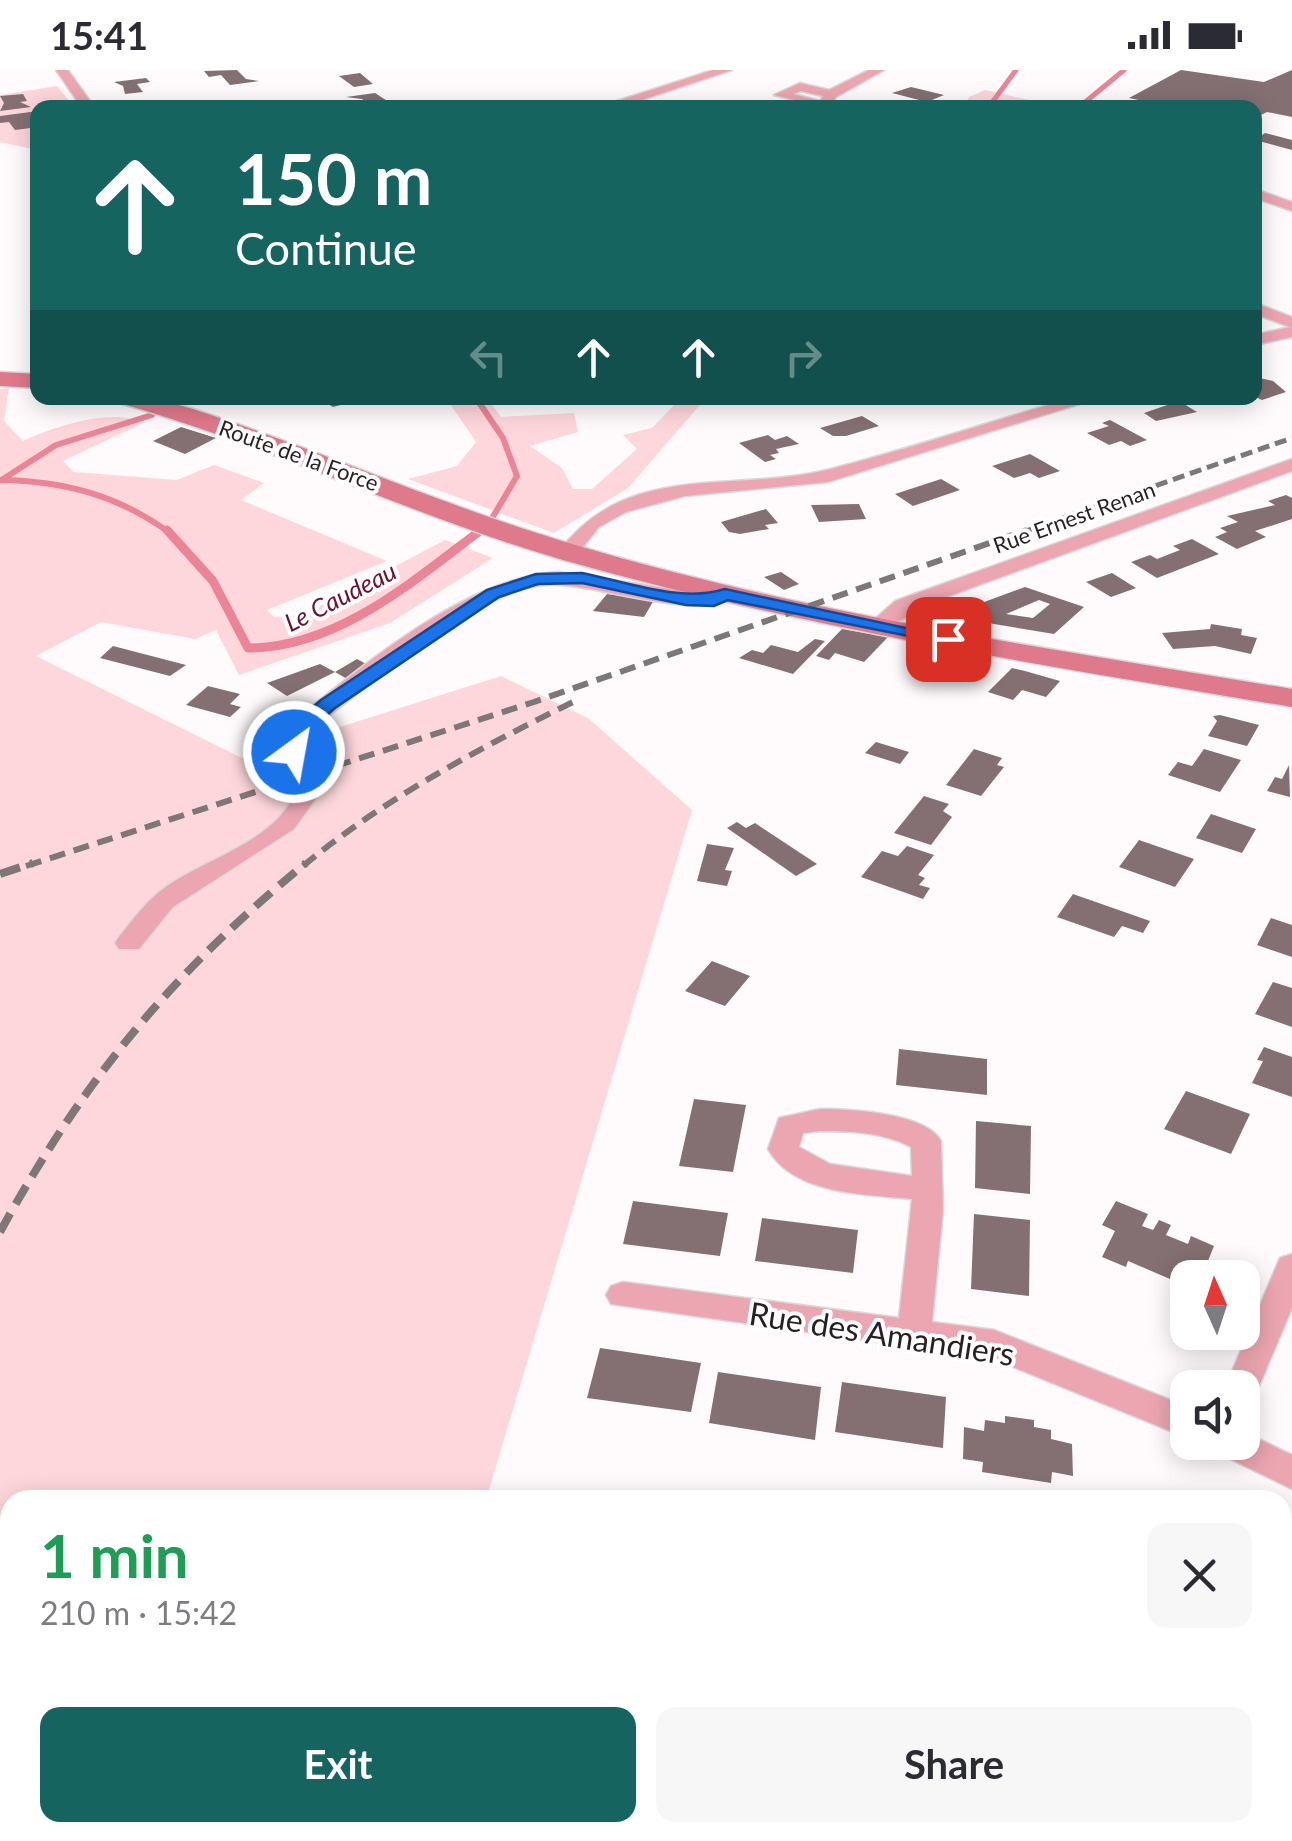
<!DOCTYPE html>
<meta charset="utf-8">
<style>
:root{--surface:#fff;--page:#f7f7f7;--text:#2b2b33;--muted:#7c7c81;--accent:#16645f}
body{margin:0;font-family:Lato,sans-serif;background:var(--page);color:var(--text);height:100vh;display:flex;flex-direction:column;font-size:38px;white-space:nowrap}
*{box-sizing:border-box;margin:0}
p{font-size:32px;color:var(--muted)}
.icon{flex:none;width:55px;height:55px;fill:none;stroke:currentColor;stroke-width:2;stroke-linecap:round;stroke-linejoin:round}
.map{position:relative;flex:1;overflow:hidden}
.sheet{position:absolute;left:0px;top:1420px;width:1292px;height:352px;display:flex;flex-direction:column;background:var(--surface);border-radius:30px 30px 0 0;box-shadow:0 5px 25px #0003}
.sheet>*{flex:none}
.hud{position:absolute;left:30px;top:30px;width:1232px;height:305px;border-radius:20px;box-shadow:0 5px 25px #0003;background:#16645f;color:#fff;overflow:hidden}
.needle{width:65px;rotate:357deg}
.fabs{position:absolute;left:1170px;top:1190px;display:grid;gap:20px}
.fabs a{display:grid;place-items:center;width:90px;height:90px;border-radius:20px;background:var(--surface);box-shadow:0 5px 25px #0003;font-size:50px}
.pin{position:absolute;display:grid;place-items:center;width:85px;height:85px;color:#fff;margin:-42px;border-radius:20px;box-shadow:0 5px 15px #0006}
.me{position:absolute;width:110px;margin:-55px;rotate:32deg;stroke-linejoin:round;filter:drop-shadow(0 0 8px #0008)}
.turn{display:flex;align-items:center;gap:35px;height:210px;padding:0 40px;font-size:45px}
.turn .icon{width:130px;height:130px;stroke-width:2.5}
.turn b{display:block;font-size:70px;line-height:85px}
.lanes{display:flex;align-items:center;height:95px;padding:0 40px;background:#0003;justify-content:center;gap:50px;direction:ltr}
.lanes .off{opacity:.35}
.round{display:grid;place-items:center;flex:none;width:105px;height:105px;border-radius:20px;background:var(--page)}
.summary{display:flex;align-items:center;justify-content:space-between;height:170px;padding:0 40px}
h1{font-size:60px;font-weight:700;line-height:75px;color:#1e9e55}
.cta{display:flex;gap:20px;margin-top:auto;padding:20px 40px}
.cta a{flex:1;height:115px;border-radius:20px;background:var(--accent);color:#fff;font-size:40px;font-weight:700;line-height:115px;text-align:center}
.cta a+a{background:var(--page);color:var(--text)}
.status{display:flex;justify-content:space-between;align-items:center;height:70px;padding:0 50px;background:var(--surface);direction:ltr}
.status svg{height:28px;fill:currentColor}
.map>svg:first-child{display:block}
.green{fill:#fed7dc}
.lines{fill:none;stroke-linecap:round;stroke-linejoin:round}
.stream-far2{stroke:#ec8497;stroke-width:5}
.stream-far1{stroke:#ec8497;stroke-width:6}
.stream{stroke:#ec8497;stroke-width:9}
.building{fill:#847073;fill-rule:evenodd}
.street-casing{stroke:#dcd7d8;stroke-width:3}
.secondary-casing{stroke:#dcd7d8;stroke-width:3}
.street{fill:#eca6b1;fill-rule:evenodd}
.secondary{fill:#df798c;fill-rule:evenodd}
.rail-far2{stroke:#7e7778;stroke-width:5;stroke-dasharray:12 6;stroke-linecap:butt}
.rail-far1{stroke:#7e7778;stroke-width:6;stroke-dasharray:16 9;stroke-linecap:butt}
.rail{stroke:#7e7778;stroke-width:8;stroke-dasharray:21 11;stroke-linecap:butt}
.route{fill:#1a73e8;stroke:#114b97;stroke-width:2.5}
.labels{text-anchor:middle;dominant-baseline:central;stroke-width:8;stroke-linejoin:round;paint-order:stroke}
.far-street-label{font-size:22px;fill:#271f20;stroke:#fff}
.far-water-label{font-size:25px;font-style:italic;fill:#6e102e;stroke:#fff}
.near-street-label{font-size:32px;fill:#271f20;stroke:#fff}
</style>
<div class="status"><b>15:41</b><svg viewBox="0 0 49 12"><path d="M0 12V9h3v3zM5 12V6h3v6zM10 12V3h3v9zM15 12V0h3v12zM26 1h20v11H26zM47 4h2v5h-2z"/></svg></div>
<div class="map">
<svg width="1292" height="1771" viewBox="0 0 1292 1771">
<rect width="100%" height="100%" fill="#fffafb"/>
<path class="green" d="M 57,16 L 74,37 L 38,38 L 37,80 L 0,72 L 0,25 Z
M 985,20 L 1052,35 L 1088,37 L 964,37 L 969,27 Z
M 9,318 L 4,351 L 23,371 C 54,357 112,337 143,353 L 63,391 L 74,402 L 177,410 L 214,395 L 264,413 L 241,430 L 387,491 L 267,540 L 274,547 L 303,545 L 445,470 L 493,488 L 390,553 L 239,605 L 216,560 L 195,569 L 101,552 L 36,586 L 242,688 L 501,606 L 588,648 L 692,740 L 486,1430 L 10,1430 L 10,1762 L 386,1763 L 384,1771 L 0,1771 L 0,319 Z
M 446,328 L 487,328 L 501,347 L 574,343 L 578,362 L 530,376 L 562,398 L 573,419 L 592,419 L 637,379 L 623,365 L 652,358 L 681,328 L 706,328 L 628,418 L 554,463 L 408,409 L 457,396 L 476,372 Z"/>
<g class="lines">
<path class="stream-far2" d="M 988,38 L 1016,0
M 1078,38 L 1124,0"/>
<path class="stream-far1" d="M 476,328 L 503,368 L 517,406 L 488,455 L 478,463
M 196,331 L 209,328
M 3,409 L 56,375 L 152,345
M 0,410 C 64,411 118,425 170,463"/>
<path class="stream" d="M 167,460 L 213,511 L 248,578 C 337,578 413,511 481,460"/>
</g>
<path class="building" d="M 237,0 L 246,9 L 259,11 L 230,15 L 221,5 L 209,7 L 204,1 Z
M 1181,0 L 1264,12 L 1292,0 L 1292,47 L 1267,42 L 1255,48 L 1255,38 L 1177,38 L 1129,28 Z
M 360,3 L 373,14 L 354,17 L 339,6 Z
M 146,8 L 150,12 L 137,14 L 143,22 L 125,24 L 123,16 L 114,12 Z
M 911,17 L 944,25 L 927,32 L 892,23 Z
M 375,23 L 392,34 L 363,37 L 358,33 L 366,32 L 362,29 L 346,27 Z
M 23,24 L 27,31 L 20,32 L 31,37 L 0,41 L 4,33 L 0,26 Z
M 38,41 L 38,57 L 15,60 L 9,52 L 0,53 L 0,46 Z
M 1265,63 L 1292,70 L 1292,80 L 1255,70 Z
M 1255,307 L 1273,311 L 1286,322 L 1262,330 L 1255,327 Z
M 318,328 L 358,328 L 361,330 L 333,337 Z
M 1179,331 L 1197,342 L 1156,351 L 1144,343 Z
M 862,346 L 879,356 L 846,366 L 833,366 L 820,358 Z
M 1110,350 L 1147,370 L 1130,376 L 1121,371 L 1109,375 L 1087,363 L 1109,356 L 1102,353 Z
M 181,357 L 216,368 L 185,384 L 153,371 Z
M 768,365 L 775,370 L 787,366 L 799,374 L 776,379 L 779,383 L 770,385 L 776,389 L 765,392 L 739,373 Z
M 1030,384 L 1060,401 L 1039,408 L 1030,403 L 1014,408 L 992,396 Z
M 941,409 L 960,420 L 913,436 L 895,424 Z
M 1286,425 L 1292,428 L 1292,449 L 1255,461 L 1266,467 L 1237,479 L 1215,467 L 1227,462 L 1220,458 L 1238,452 L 1227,446 L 1275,435 L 1268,431 Z
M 859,434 L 866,449 L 819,452 L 811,435 Z
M 766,439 L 778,453 L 765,455 L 769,459 L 740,464 L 729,462 L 721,452 Z
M 1192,469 L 1219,484 L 1157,508 L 1131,492 L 1150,485 L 1157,489 L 1180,480 L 1173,476 Z
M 781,502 L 799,514 L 784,520 L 764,507 Z
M 1112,503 L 1136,518 L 1111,527 L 1086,512 Z
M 1025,517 L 1084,537 L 1054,564 L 964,549 L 968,538 ZM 1039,530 L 1050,534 L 1033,548 L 1006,544 Z
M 607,524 L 654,530 L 644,547 L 593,541 Z
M 1211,554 L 1242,559 L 1241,565 L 1257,568 L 1251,584 L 1215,576 L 1173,579 L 1162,563 L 1210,559 Z
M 842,559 L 888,567 L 864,592 L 835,583 L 829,590 L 816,586 Z
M 815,569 L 825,571 L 793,604 L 739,588 L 752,580 L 763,583 L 771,575 L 798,582 Z
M 113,576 L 186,595 L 170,606 L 100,588 Z
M 357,589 L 368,595 L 349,610 L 335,602 Z
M 320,594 L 335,602 L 287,626 L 267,613 Z
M 1012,598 L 1025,601 L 1060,611 L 1046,627 L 1022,620 L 1013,630 L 988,622 Z
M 208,616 L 240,624 L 230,634 L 241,637 L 230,647 L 186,635 Z
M 1220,645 L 1259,655 L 1247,676 L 1208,666 L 1217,651 L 1213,646 Z
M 876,672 L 909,682 L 900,694 L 865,683 Z
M 974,679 L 1002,688 L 997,695 L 1004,697 L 981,726 L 946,715 Z
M 1204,679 L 1241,690 L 1220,722 L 1168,705 L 1178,692 L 1192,696 Z
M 1289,695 L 1290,727 L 1267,721 L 1275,707 L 1282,709 Z
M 924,726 L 949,734 L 943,741 L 952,747 L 931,775 L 894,763 Z
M 1211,744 L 1256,759 L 1242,783 L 1196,768 Z
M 737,752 L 746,758 L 755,753 L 817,794 L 796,806 L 727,758 Z
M 1139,770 L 1194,789 L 1175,817 L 1119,797 Z
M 707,774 L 734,778 L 725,800 L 732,801 L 727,816 L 697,811 Z
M 907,776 L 934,785 L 918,805 L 925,808 L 919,815 L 930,818 L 923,829 L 861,807 L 882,781 L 898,786 Z
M 1073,824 L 1150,851 L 1143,863 L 1122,856 L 1114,867 L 1057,847 Z
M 1271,848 L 1292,855 L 1292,887 L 1257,875 Z
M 712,891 L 750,906 L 725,936 L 685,921 Z
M 1273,912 L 1292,918 L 1292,957 L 1255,944 Z
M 1264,977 L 1292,987 L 1292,1027 L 1252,1013 L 1263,991 L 1257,990 Z
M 899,979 L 987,989 L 987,1025 L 896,1015 Z
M 1186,1021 L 1250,1044 L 1231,1084 L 1164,1059 Z
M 694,1029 L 746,1035 L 733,1102 L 679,1096 Z
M 976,1051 L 1031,1056 L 1030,1124 L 975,1118 Z
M 633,1131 L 728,1143 L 720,1186 L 623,1174 Z
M 1116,1131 L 1148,1144 L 1142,1156 L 1153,1160 L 1159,1150 L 1171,1155 L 1166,1165 L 1188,1174 L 1191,1166 L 1214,1176 L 1201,1208 L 1182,1201 L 1177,1212 L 1128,1191 L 1126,1197 L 1102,1187 L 1115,1161 L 1102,1155 Z
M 974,1144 L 1030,1150 L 1029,1226 L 971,1219 Z
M 762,1148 L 858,1160 L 853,1203 L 755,1191 Z
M 600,1278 L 701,1293 L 691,1342 L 587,1328 Z
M 718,1302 L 821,1317 L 815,1370 L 709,1353 Z
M 842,1312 L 946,1327 L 943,1378 L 835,1362 Z
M 1005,1346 L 1034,1350 L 1034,1357 L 1051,1360 L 1051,1369 L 1072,1374 L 1073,1406 L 1052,1402 L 1051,1413 L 982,1402 L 983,1392 L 963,1389 L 964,1357 L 984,1361 L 985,1350 L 1005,1353 Z
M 529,1762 L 651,1762 L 650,1771 L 544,1771 L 528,1768 Z
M 741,1762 L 841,1762 L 862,1766 L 861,1771 L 740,1771 Z"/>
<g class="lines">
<defs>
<path id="street" d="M 56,0 L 68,0 L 95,38 L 82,38 Z
M 713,0 L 732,0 L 617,38 L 596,38 Z
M 869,0 L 884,0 L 836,27 L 828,38 L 774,25 L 800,13 L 829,20 ZM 801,21 L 823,26 L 820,31 L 793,24 Z
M 1255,119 L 1292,132 L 1292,141 L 1255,128 Z
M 1255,233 L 1292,247 L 1292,267 L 1255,275 L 1255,265 L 1290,257 L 1255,244 Z
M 1073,328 L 1099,328 L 828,412 L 685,426 L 626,442 L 599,457 L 575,487 L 568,489 L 558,483 C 626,389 735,424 831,399 C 912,378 992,351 1073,328 Z
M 1292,389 L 1292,401 L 949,526 C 930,533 883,563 870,561 L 867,556 L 895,531 Z
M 559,502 L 690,522 L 725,518 L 736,524 C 703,556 588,509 541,515 C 477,523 361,620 310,661 L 317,727 L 294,759 L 173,837 L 139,879 L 119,879 L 115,873 L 119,867 C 134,848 147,830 167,816 C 203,791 263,774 288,736 C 304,713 276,680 290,654 C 360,598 467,506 559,502 Z
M 820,1039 C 849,1039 926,1043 941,1071 L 943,1140 L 932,1252 L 994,1260 L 1188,1337 L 1188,1368 L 991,1288 L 611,1234 L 606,1225 L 611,1216 L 623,1212 L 899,1248 L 912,1129 C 865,1124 794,1125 768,1079 L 779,1048 ZM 820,1061 C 850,1061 883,1062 911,1077 L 912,1106 L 830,1094 L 799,1077 L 803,1063 Z
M 1292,1184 L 1292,1238 L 1254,1328 L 1242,1332 L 1242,1318 L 1225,1318 L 1276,1197 L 1280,1188 Z
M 1242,1361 L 1292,1385 L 1292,1419 L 1218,1383 L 1213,1372 L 1242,1372 Z
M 1292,1667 L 1292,1716 L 1282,1720 L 1282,1671 Z
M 455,1762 L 497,1762 L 495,1771 L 453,1771 Z"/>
<path id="secondary" d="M 0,302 L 38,304 L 38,318 L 0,316 Z
M 116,328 L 153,328 L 193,339 C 323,381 448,438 579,476 C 811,545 1053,579 1292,619 L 1292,637 C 1048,596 802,558 563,490 C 412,446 271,376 119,333 Z"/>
</defs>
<use href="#street" class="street-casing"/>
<use href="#secondary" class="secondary-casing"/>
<use href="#street" class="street"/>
<use href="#secondary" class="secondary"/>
<path class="rail-far2" d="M 1020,463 L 1292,368"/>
<path class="rail-far1" d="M 26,796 L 534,632 L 1027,460
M 303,796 C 385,728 480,678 575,631"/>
<path class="rail" d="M 0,804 L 33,793
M 0,1162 C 84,1009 171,904 306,793"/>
</g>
<path class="route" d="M 582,503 C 627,512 681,533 725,519 L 957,569 L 948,574 L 728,530 L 714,536 L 686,535 L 582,513 L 538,514 L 499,527 L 335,638 L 308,661 L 301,686 L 284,682 L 292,655 L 321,630 L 487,520 L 536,504 Z"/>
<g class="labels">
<g class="far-street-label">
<text transform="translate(299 385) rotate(20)">Route de la Force</text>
<text transform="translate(1074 447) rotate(-20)">Rue Ernest Renan</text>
</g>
<g class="far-water-label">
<text transform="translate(340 526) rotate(-27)">Le Caudeau</text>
</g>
<g class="near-street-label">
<text transform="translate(882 1263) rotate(9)">Rue des Amandiers</text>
</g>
</g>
</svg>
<div class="fabs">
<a><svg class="needle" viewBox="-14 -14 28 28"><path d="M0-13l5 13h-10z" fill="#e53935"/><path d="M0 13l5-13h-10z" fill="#7c7c81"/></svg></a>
<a><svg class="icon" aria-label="sound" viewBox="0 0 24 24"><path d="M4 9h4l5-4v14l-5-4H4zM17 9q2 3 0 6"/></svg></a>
</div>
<div class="pin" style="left:948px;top:569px;background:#d93025"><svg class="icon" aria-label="arrive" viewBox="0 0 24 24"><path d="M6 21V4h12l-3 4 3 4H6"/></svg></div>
<svg class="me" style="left:294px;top:682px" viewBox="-20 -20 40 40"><circle r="17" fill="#1a73e8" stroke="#fff" stroke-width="3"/><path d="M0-11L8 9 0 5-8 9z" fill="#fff"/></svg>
<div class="hud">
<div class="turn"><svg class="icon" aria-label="ahead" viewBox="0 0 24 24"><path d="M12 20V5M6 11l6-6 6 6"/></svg><div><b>150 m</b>Continue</div></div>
<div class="lanes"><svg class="icon off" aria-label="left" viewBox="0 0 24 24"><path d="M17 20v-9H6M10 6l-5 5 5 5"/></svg><svg class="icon" aria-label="ahead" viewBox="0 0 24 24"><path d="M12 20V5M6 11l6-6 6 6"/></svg><svg class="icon" aria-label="ahead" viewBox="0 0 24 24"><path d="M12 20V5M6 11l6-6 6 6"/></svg><svg class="icon off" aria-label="right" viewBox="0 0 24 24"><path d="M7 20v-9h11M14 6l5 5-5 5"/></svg></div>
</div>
<section class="sheet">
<div class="summary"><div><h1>1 min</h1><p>210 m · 15:42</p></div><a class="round"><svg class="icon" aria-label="close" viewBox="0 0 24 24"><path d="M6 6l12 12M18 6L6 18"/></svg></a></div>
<div class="cta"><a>Exit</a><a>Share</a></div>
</section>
</div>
